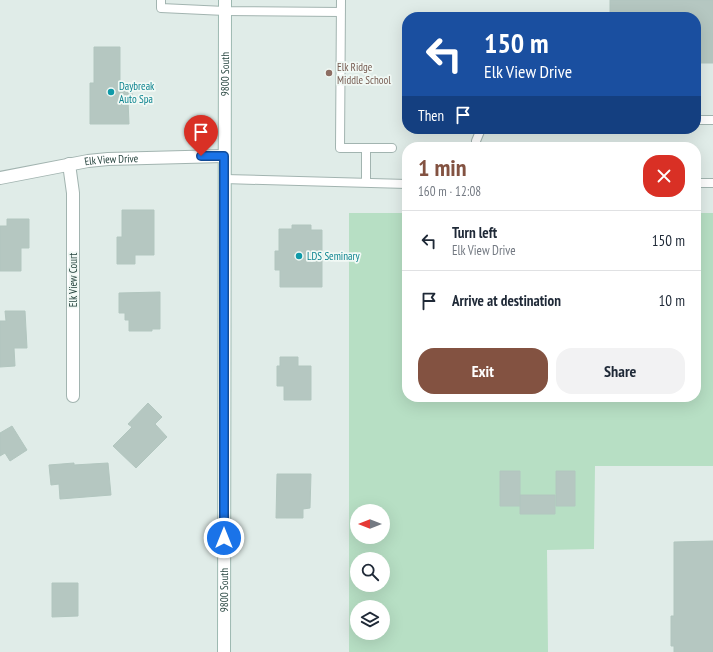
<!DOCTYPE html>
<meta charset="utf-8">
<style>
:root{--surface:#fff;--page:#f2f2f3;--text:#1f2937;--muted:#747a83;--line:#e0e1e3;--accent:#835241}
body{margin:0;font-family:"PT Sans Narrow",sans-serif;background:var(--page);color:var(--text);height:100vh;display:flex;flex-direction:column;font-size:15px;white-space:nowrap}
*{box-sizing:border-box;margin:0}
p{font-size:13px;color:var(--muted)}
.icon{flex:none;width:22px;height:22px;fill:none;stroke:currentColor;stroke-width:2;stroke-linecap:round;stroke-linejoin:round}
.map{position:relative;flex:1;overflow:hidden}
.drawer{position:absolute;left:402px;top:142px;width:299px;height:260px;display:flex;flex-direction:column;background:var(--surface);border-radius:16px;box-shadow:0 4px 16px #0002}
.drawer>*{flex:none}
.banner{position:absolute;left:402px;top:12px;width:299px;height:122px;border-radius:16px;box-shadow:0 4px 16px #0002;background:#1a4fa0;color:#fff;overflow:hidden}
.needle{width:26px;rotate:270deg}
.tools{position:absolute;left:350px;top:504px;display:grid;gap:8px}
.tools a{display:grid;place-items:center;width:40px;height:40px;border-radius:50%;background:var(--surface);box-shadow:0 4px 16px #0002;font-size:20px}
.pin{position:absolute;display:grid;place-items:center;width:34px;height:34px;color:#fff;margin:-41px -17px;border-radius:50% 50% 50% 0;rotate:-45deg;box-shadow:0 0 4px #0007}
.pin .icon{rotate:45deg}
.me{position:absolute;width:44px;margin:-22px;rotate:0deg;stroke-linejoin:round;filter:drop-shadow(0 0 3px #0008)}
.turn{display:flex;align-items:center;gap:14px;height:84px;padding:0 16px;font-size:18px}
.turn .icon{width:52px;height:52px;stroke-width:2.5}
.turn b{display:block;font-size:28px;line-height:34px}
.then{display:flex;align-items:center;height:38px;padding:0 16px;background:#0003;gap:8px;font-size:15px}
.round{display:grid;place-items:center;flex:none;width:42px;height:42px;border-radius:16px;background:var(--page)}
.head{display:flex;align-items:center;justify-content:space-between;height:68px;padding:0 16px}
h1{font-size:24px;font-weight:600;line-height:30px;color:var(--accent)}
.action{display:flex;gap:8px;margin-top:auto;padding:8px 16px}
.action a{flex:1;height:46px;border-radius:16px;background:var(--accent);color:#fff;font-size:16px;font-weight:600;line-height:46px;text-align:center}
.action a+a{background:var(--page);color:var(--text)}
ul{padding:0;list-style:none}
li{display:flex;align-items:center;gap:12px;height:60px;padding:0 16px;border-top:1px solid var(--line)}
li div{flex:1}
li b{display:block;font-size:15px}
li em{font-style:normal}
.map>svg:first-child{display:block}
.green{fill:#b7dfc4;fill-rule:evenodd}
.building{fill:#b5c7c1;stroke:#b2c6bf}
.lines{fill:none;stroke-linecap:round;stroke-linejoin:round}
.service-casing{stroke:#a2b4b0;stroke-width:10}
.minor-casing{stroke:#a2b4b0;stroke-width:14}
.secondary-casing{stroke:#9db9b1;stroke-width:14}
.service{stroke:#fff;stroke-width:8}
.minor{stroke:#fff;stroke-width:12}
.secondary{stroke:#fff;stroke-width:12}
.route-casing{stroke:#114b97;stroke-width:10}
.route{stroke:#1a73e8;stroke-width:7}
.education-dot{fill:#8d6e63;stroke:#f1f9f5;stroke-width:1.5}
.culture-dot{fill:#0f9aa8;stroke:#f1f9f5;stroke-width:1.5}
.labels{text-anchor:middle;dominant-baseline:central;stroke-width:3.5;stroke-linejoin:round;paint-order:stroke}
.education-label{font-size:11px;fill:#785e54;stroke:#f1f9f5;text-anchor:start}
.street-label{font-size:11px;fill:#1f3e38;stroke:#f1f9f5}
.culture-label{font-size:11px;fill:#0d838f;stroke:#f1f9f5;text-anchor:start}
</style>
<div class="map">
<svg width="713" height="652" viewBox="0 0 713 652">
<rect width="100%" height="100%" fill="#e0ece8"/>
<path class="green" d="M 349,213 L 407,213 L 407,397 L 696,397 L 696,213 L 713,213 L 713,466 L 595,466 L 594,549 L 547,550 L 548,652 L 349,652 ZM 357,511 L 383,511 L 383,537 L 357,537 ZM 357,559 L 383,559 L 383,585 L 357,585 ZM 357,607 L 383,607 L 383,633 L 357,633 Z"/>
<path class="building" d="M 610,0 L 713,0 L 713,63 L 696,63 L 696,17 L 610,17 Z
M 94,47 L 120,47 L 120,84 L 132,84 L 132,100 L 128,100 L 129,124 L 90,124 L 90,83 L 94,83 Z
M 122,210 L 154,210 L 154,255 L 135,255 L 135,264 L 117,264 L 117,237 L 122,237 Z
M 7,219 L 29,219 L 29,248 L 21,248 L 21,271 L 0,271 L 0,226 L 7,226 Z
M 292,225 L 311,225 L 311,230 L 322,230 L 322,287 L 280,287 L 280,270 L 275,270 L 275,251 L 279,251 L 279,229 L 292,229 Z
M 160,292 L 160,329 L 152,329 L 152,331 L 129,331 L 129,320 L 125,320 L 125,313 L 119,313 L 119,293 Z
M 5,311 L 25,311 L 27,348 L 14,348 L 15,366 L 0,367 L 0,321 L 6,321 Z
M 280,357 L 298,357 L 298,366 L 311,366 L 311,400 L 284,400 L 284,386 L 277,386 L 277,366 L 280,366 Z
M 148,403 L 162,417 L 155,424 L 167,437 L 136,468 L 113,446 L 132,427 L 128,424 Z
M 12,426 L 27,450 L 10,461 L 5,453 L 0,456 L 0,433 Z
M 74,463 L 74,465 L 108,463 L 111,495 L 60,499 L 59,484 L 51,485 L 49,465 Z
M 500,471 L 520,471 L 520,506 L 500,506 Z
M 556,471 L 575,471 L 575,506 L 556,506 Z
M 277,474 L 311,474 L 310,508 L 303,509 L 303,518 L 276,518 Z
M 520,495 L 555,495 L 555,514 L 520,514 Z
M 713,541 L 713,652 L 674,652 L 674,646 L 671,646 L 671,616 L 674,616 L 674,542 Z
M 52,583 L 78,583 L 78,616 L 52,617 Z"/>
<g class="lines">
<defs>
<path id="service" d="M 161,0 L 161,8 L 225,11 L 341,12
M 341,0 L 340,148 L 366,148
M 696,120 L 713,120
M 476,147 L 476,141 L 481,129
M 224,179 L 407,184
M 366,183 L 366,148 L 392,148
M 696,183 L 713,183"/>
<g id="minor">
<path d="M 69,164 L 73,193 L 73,396"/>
<path id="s1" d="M 0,178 L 88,161 L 108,159 L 224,156"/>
</g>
<g id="secondary">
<path id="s2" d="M 224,652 L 225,0"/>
</g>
</defs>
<use href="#service" class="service-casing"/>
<use href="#minor" class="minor-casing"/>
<use href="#secondary" class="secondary-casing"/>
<use href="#service" class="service"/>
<use href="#minor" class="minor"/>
<use href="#secondary" class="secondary"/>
</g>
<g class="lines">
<defs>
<path id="route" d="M 201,156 L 224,156 L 224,538"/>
</defs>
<use href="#route" class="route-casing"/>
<use href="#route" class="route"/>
</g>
<circle class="education-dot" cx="329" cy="73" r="4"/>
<g class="culture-dot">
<circle cx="111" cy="92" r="4"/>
<circle cx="299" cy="256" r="4"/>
</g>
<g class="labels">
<g class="education-label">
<text x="337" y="67">Elk Ridge<tspan x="337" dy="13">Middle School</tspan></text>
</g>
<g class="street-label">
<text stroke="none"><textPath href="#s2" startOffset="578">9800 South</textPath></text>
<text stroke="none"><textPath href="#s1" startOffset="113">Elk View Drive</textPath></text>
<text transform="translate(73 280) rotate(-90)">Elk View Court</text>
<text stroke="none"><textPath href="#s2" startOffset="62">9800 South</textPath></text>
</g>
<g class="culture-label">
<text x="119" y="86">Daybreak<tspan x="119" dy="13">Auto Spa</tspan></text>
<text x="307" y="256">LDS Seminary</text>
</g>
</g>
</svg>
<div class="tools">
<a><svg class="needle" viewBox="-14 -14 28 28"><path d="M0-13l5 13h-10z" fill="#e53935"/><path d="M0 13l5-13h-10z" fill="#747a83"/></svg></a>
<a><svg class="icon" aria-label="search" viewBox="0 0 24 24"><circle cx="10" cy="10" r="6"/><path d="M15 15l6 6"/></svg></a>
<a><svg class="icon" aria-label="layers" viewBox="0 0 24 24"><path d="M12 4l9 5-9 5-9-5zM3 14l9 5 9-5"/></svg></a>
</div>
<div class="pin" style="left:201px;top:156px;background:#d93025"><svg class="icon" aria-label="arrive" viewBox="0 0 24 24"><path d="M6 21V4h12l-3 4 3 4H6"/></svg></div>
<svg class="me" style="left:224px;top:538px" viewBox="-20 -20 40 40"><circle r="17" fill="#1a73e8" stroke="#fff" stroke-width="3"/><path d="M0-11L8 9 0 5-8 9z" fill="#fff"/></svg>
<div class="banner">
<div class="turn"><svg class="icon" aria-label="left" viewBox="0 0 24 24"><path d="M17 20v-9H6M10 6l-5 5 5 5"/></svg><div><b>150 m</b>Elk View Drive</div></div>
<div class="then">Then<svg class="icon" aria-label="arrive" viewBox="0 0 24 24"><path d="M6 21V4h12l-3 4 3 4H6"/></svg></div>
</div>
<section class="drawer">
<div class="head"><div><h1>1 min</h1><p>160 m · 12:08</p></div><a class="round" style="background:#d93025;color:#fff"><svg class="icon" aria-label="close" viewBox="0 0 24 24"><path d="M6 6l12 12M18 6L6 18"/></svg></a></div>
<ul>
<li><svg class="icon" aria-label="left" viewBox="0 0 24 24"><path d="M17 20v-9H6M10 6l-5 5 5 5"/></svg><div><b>Turn left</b><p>Elk View Drive</p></div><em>150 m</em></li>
<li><svg class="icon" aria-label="arrive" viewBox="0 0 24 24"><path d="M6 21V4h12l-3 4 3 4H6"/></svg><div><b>Arrive at destination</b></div><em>10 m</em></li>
</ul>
<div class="action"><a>Exit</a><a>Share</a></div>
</section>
</div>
